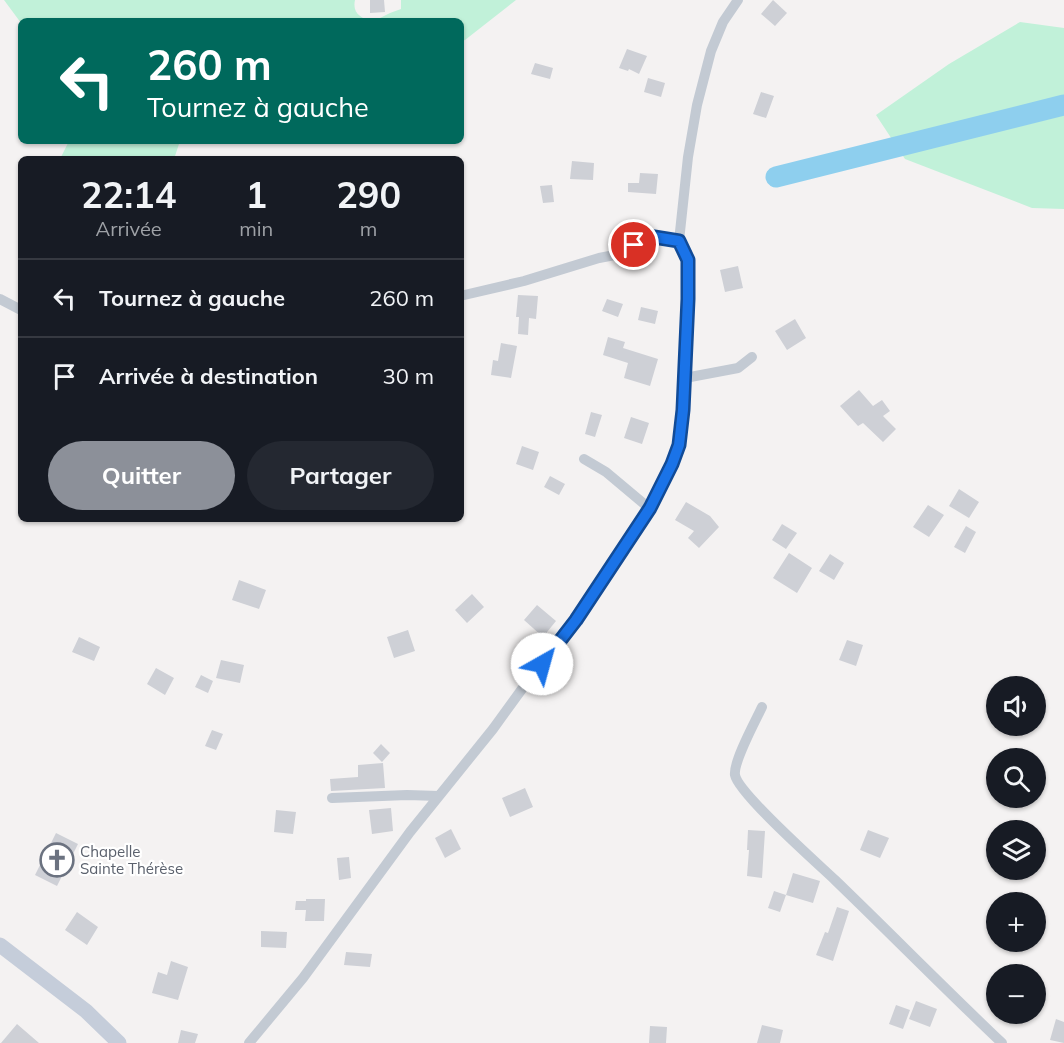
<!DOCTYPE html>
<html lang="fr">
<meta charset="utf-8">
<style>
:root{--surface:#171b24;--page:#242831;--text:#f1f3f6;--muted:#9ea1a6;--line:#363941;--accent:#8c9099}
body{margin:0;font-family:Mulish,sans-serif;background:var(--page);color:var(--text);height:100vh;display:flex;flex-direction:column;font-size:22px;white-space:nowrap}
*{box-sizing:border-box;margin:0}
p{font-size:20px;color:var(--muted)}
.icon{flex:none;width:33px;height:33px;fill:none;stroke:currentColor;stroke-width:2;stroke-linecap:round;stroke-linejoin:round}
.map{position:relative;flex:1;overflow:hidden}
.side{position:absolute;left:18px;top:156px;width:446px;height:366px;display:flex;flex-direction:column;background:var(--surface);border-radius:9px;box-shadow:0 2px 4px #0004}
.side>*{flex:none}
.guide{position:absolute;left:18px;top:18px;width:446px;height:126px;border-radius:9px;box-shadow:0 2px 4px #0004;background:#00695c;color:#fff;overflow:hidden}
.controls{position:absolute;left:986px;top:676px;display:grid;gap:12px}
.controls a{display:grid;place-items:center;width:60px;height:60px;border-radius:50%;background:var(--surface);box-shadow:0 2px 4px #0004;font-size:30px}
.pin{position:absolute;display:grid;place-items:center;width:51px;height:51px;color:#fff;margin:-26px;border:3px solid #fff;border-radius:50%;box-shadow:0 2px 6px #0007}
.me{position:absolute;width:66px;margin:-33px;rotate:38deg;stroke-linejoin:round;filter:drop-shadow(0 0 4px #0008)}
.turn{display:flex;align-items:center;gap:21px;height:126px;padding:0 30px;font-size:27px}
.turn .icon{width:78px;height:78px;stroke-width:2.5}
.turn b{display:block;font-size:42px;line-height:51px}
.eta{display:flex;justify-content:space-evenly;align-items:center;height:102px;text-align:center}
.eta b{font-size:36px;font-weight:700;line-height:42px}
.button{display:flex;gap:12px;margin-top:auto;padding:12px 30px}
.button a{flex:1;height:69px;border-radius:36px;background:var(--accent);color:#fff;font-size:24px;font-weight:700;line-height:69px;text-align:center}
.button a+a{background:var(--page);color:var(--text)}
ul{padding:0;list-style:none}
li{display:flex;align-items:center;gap:18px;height:78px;padding:0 30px;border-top:2px solid var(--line)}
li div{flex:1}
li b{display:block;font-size:22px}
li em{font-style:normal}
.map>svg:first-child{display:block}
.green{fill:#c1f1d9}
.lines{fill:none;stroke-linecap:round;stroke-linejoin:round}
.river{stroke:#8ecfee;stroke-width:21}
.building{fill:#ced0d6}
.street{stroke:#c3cad3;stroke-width:10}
.secondary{stroke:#c5cdda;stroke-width:15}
.route-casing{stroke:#114b97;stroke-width:15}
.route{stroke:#1a73e8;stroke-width:10}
.labels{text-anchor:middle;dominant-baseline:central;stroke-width:4.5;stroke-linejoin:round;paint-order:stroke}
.worship-label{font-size:15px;fill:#5b616d;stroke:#fff;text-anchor:start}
</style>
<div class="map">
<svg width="1064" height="1043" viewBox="0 0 1064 1043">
<rect width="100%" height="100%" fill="#f4f2f2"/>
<path class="green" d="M 4,0 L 355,0 C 352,13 361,19 373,21 L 21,21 L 21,23 Z
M 401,0 L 516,0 L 465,40 L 461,41 L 460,21 L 374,21 L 390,13 L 401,9 Z
M 1020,22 L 1064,28 L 1064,209 L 1032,208 L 905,159 L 876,115 L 949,64 Z
M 69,141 L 180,141 L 174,159 L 60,159 Z"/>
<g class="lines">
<path class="river" d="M 776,177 L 1064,105"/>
</g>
<path class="building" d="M 370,0 L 384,0 L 385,12 L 370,13 Z
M 773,0 L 787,13 L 775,26 L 761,14 Z
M 627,49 L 647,56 L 639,74 L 629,69 L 628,71 L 619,68 Z
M 535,63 L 553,68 L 550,79 L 531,74 Z
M 648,78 L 665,83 L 661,97 L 644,92 Z
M 761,92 L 774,96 L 766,118 L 753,114 Z
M 572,161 L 594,163 L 593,180 L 570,179 Z
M 640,173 L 658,174 L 656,194 L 628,192 L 628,183 L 639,183 Z
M 552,185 L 554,202 L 543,203 L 540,186 Z
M 738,266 L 743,288 L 725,292 L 720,270 Z
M 518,295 L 538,296 L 536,319 L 529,318 L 528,335 L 518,334 L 519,317 L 516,317 Z
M 607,299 L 623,304 L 618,317 L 602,311 Z
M 641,307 L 658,311 L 655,324 L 638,320 Z
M 795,319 L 806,338 L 787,350 L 775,331 Z
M 608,337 L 625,342 L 623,348 L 658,359 L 650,386 L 624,378 L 628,363 L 603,355 Z
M 501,343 L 517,346 L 511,378 L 491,375 L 493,360 L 498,361 Z
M 859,390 L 873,406 L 882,400 L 890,411 L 883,416 L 896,429 L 883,442 L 863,423 L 858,426 L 840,406 Z
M 591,412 L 602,415 L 595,437 L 585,434 Z
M 631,417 L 649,423 L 642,444 L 624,438 Z
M 522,446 L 539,452 L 533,470 L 516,464 Z
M 550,476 L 565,484 L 559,495 L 544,487 Z
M 959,489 L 979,502 L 969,518 L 949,506 Z
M 686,502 L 710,516 L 719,527 L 699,548 L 688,538 L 694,531 L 675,520 Z
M 928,505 L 944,515 L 929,537 L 913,527 Z
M 782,524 L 797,533 L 786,549 L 772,540 Z
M 966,526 L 976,532 L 965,553 L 954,547 Z
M 789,553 L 812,568 L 797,593 L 773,578 Z
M 830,554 L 844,563 L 834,580 L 819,571 Z
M 239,580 L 266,590 L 259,609 L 232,600 Z
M 472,594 L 484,607 L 467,623 L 455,610 Z
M 537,605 L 556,621 L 543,637 L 524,620 Z
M 408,630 L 415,651 L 394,658 L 387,637 Z
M 79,637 L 100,647 L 94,661 L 72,652 Z
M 847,640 L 863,645 L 856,666 L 839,660 Z
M 221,660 L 244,665 L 240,683 L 216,678 Z
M 156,668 L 174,678 L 165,695 L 147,684 Z
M 201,675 L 213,681 L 208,693 L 195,687 Z
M 212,730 L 223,734 L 216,750 L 205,746 Z
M 381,744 L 390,753 L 382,762 L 373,753 Z
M 383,763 L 385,788 L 331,791 L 330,779 L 358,777 L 358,765 Z
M 525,788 L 533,807 L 510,817 L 502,798 Z
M 391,808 L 393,831 L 372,834 L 369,810 Z
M 276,810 L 296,812 L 293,834 L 274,832 Z
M 451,829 L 461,849 L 445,858 L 435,838 Z
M 748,830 L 765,831 L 762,878 L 747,876 L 749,850 L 747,850 Z
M 868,830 L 889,838 L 880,858 L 860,850 Z
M 56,833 L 78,844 L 57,886 L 35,875 Z
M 349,857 L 351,878 L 339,880 L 337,858 Z
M 793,873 L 820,881 L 813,903 L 786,895 Z
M 774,891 L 786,895 L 780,912 L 768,908 Z
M 306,899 L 325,899 L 324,921 L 305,921 L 306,910 L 295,910 L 296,901 L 306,901 Z
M 837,907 L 849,911 L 833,961 L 816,955 L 825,932 L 828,933 Z
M 77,912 L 98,927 L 87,945 L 65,930 Z
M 261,931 L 287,932 L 286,948 L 261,947 Z
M 346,952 L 372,954 L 370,967 L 344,965 Z
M 171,961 L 188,967 L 178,1000 L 152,993 L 158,972 L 167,975 Z
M 916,1001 L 937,1009 L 930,1027 L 909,1019 Z
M 896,1005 L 910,1010 L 903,1029 L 889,1024 Z
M 1056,1019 L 1064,1022 L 1064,1043 L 1050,1040 Z
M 17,1024 L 39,1043 L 1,1043 Z
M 762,1025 L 783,1030 L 780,1043 L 757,1043 Z
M 650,1026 L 667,1027 L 666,1043 L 649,1043 Z
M 181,1030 L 198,1034 L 195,1043 L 178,1043 Z"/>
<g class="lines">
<path class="street" d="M 460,296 L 524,281 L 599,258 L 620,254 L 648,236 L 679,241
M 0,299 L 21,310
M 685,378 L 738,368 L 752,357
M 584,459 L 606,472 L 649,508
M 762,707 C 756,720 733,762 735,775 C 738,793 817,863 835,880 C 891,934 946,990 1002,1043
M 332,798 L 407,795 L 439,796
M 249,1043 L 303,978 L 410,832 L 493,729 L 530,678 L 576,620 L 649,508 L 672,464 L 679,445 L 683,410 L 688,299 L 688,260 L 679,241 L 688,157 L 697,105 L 711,51 L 723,22 L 738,0"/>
<path class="secondary" d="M 0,945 L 86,1011 L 119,1043"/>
</g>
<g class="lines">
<defs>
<path id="route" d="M 542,664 L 576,620 L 650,508 L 672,464 L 679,445 L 683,410 L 688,299 L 688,260 L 679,241 L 648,236 L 634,245"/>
</defs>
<use href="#route" class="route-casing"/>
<use href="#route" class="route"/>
</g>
<defs>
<symbol id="church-ring" viewBox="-11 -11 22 22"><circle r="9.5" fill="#fff" stroke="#6b7280" stroke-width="1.5"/><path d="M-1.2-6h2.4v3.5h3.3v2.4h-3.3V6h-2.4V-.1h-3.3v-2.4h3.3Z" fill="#6b7280"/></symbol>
</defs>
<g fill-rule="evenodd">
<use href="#church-ring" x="38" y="841" width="38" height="38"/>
</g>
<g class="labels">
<g class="worship-label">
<text x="80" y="851">Chapelle<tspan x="80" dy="17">Sainte Thérèse</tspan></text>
</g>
</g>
</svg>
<div class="controls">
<a><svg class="icon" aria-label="sound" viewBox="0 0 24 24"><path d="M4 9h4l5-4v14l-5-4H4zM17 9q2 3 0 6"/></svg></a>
<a><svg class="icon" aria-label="search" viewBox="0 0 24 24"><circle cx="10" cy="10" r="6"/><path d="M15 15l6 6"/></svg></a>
<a><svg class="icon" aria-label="layers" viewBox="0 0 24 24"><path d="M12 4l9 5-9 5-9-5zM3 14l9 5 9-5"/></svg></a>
<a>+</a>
<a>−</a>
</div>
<div class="pin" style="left:634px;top:245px;background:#d93025"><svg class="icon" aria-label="arrive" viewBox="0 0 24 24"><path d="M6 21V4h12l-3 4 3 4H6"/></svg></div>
<svg class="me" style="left:542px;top:664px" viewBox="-20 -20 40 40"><circle r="19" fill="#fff"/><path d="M0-13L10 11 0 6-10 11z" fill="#1a73e8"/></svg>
<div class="guide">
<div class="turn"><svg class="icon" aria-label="left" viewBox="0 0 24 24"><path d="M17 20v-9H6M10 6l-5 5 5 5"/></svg><div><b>260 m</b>Tournez à gauche</div></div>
</div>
<section class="side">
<div class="eta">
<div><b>22:14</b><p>Arrivée</p></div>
<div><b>1</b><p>min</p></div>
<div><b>290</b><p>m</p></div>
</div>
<ul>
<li><svg class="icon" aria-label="left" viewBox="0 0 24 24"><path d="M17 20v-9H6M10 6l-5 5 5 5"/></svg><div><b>Tournez à gauche</b></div><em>260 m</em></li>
<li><svg class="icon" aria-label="arrive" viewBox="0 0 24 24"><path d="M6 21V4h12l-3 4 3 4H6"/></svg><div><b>Arrivée à destination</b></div><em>30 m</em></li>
</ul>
<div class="button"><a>Quitter</a><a>Partager</a></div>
</section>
</div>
